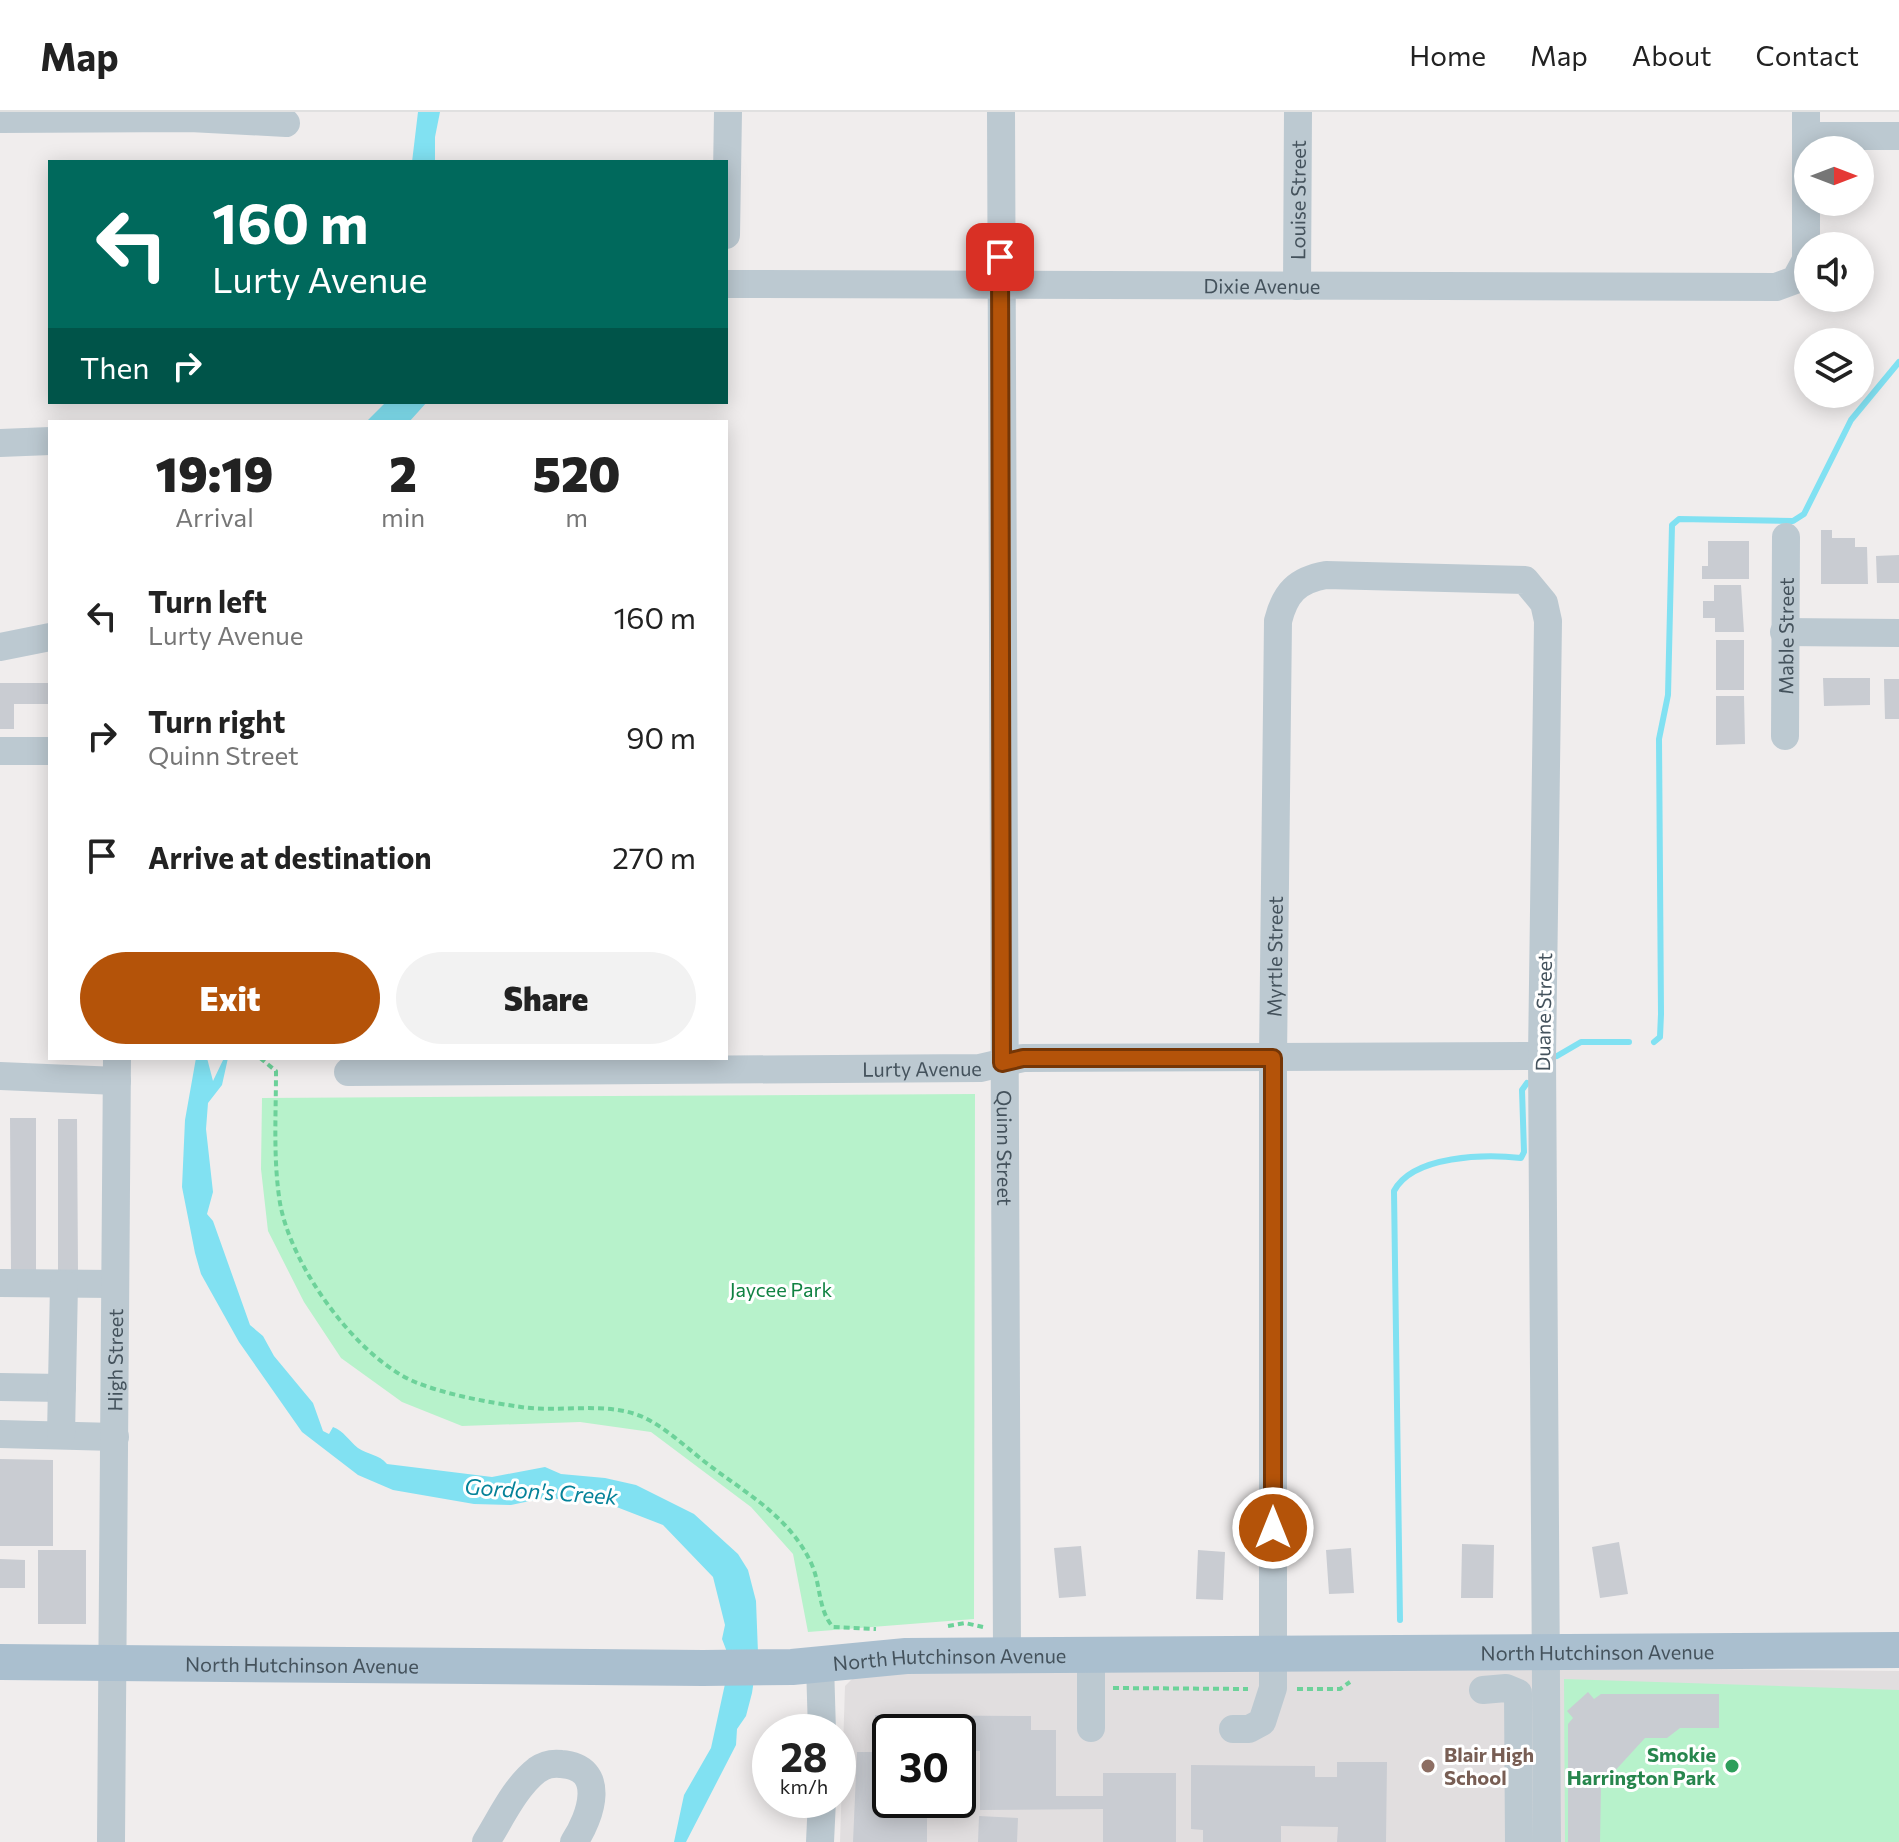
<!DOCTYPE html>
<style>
:root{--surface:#fff;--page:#f2f2f2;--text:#222;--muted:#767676;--line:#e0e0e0;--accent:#b45309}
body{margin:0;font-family:Commissioner,sans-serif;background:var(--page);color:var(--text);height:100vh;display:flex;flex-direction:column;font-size:30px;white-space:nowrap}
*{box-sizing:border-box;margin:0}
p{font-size:26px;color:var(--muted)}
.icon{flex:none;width:44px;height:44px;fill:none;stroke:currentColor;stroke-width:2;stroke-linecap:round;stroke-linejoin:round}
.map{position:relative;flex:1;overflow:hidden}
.panel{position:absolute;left:48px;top:308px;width:680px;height:640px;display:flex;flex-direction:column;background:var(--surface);border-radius:0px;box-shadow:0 4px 20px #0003}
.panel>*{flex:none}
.top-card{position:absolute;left:48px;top:48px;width:680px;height:244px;border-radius:0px;box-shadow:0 4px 20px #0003;background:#00695c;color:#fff;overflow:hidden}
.needle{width:52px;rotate:90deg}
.buttons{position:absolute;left:1794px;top:24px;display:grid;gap:16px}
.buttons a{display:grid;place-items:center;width:80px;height:80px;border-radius:50%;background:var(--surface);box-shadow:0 4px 20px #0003;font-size:40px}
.speed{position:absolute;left:752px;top:1602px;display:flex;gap:16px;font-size:40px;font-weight:700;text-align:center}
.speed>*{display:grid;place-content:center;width:104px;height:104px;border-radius:50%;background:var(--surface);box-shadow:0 4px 20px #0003;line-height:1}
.speed small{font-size:20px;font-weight:400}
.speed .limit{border:4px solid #111;border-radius:12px;background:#fff;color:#111}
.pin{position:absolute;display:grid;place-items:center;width:68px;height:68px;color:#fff;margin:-34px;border-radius:16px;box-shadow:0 4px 12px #0006}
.me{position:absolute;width:88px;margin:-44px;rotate:0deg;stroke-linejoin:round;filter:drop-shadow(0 0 6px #0008)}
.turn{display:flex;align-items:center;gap:28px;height:168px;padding:0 32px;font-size:36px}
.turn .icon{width:104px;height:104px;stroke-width:2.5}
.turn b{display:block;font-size:56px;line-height:68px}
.then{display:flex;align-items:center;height:76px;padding:0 32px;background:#0003;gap:16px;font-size:30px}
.eta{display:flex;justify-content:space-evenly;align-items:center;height:136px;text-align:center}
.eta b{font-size:48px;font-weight:800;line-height:56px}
.action{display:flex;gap:16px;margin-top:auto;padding:16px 32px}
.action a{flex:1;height:92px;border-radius:48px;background:var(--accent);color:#fff;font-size:32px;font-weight:800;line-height:92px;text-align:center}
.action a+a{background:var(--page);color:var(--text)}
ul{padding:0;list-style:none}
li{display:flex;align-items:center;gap:24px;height:120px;padding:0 32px}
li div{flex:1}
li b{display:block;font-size:30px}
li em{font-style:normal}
header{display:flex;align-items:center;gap:48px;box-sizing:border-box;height:112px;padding:0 40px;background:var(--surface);border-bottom:2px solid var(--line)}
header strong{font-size:38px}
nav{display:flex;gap:44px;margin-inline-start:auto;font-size:28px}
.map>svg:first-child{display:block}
.education{fill:#e1dedf;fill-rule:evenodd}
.green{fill:#b7f2cb}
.water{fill:#81e1f2}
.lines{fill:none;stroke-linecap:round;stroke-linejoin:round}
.stream{stroke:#81e1f2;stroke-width:6}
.building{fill:#c9ccd2}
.path{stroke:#6dd29a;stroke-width:4;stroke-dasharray:6 4;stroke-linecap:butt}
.minor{stroke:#bcc9d1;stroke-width:28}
.major{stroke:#aabfcf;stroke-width:36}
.route-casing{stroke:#753606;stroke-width:20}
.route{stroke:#b45309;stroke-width:14}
.education-dot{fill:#8d6e63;stroke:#fff;stroke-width:3}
.leisure-dot{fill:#2e9e5b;stroke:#fff;stroke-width:3}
.labels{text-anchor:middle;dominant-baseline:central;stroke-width:6;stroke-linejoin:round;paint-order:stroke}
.street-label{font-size:20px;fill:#44525c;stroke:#fff}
.park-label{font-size:20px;fill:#108242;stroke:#fff}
.education-label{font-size:20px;font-weight:bold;fill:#785e54;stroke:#fff;text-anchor:start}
.leisure-label{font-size:20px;font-weight:bold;fill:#27864d;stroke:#fff;text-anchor:end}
.water-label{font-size:22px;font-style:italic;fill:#048299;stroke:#fff}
</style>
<header>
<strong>Map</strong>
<nav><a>Home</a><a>Map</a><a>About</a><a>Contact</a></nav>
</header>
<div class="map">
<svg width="1899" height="1730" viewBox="0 0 1899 1730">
<rect width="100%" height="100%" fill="#f0eded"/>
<path class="education" d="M 1600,1556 L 1899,1559 L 1899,1730 L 840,1730 L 845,1574 L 857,1562 ZM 890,1620 L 958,1620 L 958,1688 L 890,1688 Z"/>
<path class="green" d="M 975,982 L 974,1507 L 808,1520 L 793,1442 L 751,1395 L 651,1320 L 580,1310 L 462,1314 L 402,1290 L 341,1246 L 304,1190 L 268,1119 L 261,1057 L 262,986 Z
M 1564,1567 L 1899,1578 L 1899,1730 L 1565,1730 Z"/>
<path class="water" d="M 418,0 L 440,0 L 435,25 L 435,50 L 412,50 Z
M 386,290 L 427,290 L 409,310 L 366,310 Z
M 196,946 L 207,946 L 213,969 L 224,946 L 228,946 L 222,973 L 208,991 L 206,1017 L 213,1080 L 207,1102 L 213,1109 L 250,1213 L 263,1224 L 274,1244 L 313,1291 L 323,1319 L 329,1322 L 333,1315 C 344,1319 349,1329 358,1336 C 368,1343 379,1342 387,1352 L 492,1365 L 545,1355 L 561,1362 L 605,1366 L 636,1373 L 694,1402 L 738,1442 L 748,1458 L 756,1489 L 758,1541 L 752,1581 L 746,1604 L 737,1617 L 736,1633 L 686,1730 L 674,1730 L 684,1683 L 711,1636 L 725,1572 L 727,1540 L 722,1527 L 725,1513 L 713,1465 L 663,1413 L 614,1394 L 595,1389 L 544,1386 L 511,1393 L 474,1392 L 393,1378 L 358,1363 L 302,1320 L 239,1230 L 201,1162 L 195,1141 L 182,1075 L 185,1008 Z"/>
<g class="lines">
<path class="stream" d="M 1654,930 L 1660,925 L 1661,902 L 1659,627 L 1668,583 L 1672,413 L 1679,407 L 1793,409 L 1804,402 L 1851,308 L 1899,250
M 1557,944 L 1581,930 L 1629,930
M 1400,1508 L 1394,1079 C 1413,1043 1486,1042 1521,1046 L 1524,1040 L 1522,978 L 1527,971"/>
</g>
<path class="building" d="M 1821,418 L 1832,418 L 1832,426 L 1855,426 L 1855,435 L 1867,435 L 1868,472 L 1821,472 Z
M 1708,429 L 1749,429 L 1749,467 L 1702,467 L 1702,454 L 1708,454 Z
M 1899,443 L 1899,471 L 1877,471 L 1876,444 Z
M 1714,473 L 1741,473 L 1744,520 L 1715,520 L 1715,506 L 1703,506 L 1703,489 L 1714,489 Z
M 1716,528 L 1744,528 L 1744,578 L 1716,578 Z
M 1823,566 L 1870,566 L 1870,593 L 1824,594 Z
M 1884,567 L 1899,567 L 1899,607 L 1885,607 Z
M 0,571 L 50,571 L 50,592 L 14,592 L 14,617 L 0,617 Z
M 1716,584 L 1744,584 L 1745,632 L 1716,633 Z
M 10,1006 L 36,1006 L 36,1158 L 11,1158 Z
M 58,1007 L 77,1007 L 78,1160 L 58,1160 Z
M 0,1347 L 53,1348 L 53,1434 L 0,1434 Z
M 1619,1430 L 1628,1482 L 1600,1486 L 1592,1435 Z
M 1462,1432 L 1494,1433 L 1493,1486 L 1461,1486 Z
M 1081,1434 L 1086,1484 L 1059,1486 L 1054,1436 Z
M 1351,1436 L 1354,1481 L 1329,1482 L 1326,1438 Z
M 38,1438 L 86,1438 L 86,1512 L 38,1512 Z
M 1198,1438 L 1225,1440 L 1223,1488 L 1196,1487 Z
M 0,1447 L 25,1448 L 25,1476 L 0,1476 Z
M 1588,1580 L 1594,1587 L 1601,1582 L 1719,1582 L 1719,1616 L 1680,1616 L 1667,1626 L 1645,1626 L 1601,1674 L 1600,1730 L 1568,1730 L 1568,1612 L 1573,1606 L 1567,1599 Z
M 875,1603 L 1031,1604 L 1031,1618 L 1056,1618 L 1056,1684 L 1103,1684 L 1103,1661 L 1176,1661 L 1176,1730 L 1103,1730 L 1103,1697 L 980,1698 L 980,1639 L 958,1639 L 958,1620 L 890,1620 L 890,1688 L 927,1688 L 927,1730 L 853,1730 L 857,1640 L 875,1640 Z
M 1337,1650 L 1387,1650 L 1386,1730 L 1337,1730 L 1338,1715 L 1281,1714 L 1281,1730 L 1203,1730 L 1203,1718 L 1191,1717 L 1191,1653 L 1315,1654 L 1315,1665 L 1337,1665 Z
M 979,1704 L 1018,1706 L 1017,1730 L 978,1730 Z"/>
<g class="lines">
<path class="path" d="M 260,946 L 276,959 C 276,1003 273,1048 280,1091 C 291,1154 356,1245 415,1270 C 447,1283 487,1290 521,1295 C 560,1301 611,1288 647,1307 C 668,1318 686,1335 705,1350 C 745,1381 790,1404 812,1453 C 821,1474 818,1498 833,1515 L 876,1517
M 948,1514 L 965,1511 L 983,1515
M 1113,1576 L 1248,1577
M 1297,1577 L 1340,1577 L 1350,1570"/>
<g class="minor">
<path id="s1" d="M 1001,0 L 1007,1544"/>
<path d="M 0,7 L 190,6 L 286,11"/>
<path d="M 1806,24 L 1899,24"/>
<path d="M 726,123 L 728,0"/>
<path id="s2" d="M 726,172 L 1776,175 L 1795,168 L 1806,148 L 1806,0"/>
<path id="s3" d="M 1297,174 L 1298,0"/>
<path d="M 0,331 L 50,329"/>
<path d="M 1784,520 L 1899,521"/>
<path d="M 0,535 L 50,525"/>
<path id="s4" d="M 1785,624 L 1786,425"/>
<path d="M 0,639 L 50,639"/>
<path id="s5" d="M 348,960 L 980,956 L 1023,946 L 1542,944"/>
<path d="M 0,964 L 117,969"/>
<path d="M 0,1171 L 115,1172"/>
<path d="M 0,1275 L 62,1276"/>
<path d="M 0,1322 L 115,1325"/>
<path d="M 61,1323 L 64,1172"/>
<path d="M 1091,1544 L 1091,1616"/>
<path d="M 820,1552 L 822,1620"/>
<path d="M 1483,1578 L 1506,1576 L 1518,1581 L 1519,1730"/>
<path id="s6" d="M 1233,1617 L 1249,1617 L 1262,1610 L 1273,1576 L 1273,946 L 1278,509 C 1285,481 1297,468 1326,463 L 1525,468 L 1544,491 L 1548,509 L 1542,944 L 1547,1730"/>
<path id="s7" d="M 111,1730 L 117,946"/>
<path d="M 486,1730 C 501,1706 515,1675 537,1658 C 544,1653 553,1651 561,1652 C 608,1655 591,1705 574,1730"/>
<path d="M 820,1730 L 822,1688"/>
</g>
<path class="major" id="s8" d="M 0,1550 L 703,1556 L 792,1555 L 906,1544 L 1899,1538"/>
</g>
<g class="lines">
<defs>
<path id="route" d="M 1000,145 L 1002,951 L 1023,946 L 1273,946 L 1273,1416"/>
</defs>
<use href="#route" class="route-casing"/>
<use href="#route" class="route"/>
</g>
<circle class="education-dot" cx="1428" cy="1654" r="8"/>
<circle class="leisure-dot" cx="1732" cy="1654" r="8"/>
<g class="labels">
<g class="street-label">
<text stroke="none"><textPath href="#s3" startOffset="86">Louise Street</textPath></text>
<text stroke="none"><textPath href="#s2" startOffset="536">Dixie Avenue</textPath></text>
<text stroke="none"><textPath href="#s4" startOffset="100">Mable Street</textPath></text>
<text stroke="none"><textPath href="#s6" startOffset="798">Myrtle Street</textPath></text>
<text transform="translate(1543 900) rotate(-89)">Duane Street</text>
<text stroke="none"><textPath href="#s5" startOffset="574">Lurty Avenue</textPath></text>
<text stroke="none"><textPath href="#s1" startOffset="1036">Quinn Street</textPath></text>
<text stroke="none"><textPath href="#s7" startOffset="482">High Street</textPath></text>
<text stroke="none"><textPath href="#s8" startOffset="1598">North Hutchinson Avenue</textPath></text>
<text stroke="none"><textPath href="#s8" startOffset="950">North Hutchinson Avenue</textPath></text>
<text stroke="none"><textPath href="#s8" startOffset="302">North Hutchinson Avenue</textPath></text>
</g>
<g class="park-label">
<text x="781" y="1177">Jaycee Park</text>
</g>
<g class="education-label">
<text x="1444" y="1642">Blair High<tspan x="1444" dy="23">School</tspan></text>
</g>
<g class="leisure-label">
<text x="1716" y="1642">Smokie<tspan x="1716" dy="23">Harrington Park</tspan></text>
</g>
<g class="water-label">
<text transform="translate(541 1379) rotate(4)">Gordon's Creek</text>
</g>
</g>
</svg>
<div class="buttons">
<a><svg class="needle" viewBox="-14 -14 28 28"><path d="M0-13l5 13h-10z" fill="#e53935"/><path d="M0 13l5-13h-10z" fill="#767676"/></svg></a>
<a><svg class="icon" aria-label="sound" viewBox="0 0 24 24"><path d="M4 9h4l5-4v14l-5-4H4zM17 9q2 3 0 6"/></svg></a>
<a><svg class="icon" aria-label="layers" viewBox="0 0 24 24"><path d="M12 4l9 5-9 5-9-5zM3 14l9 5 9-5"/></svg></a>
</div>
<div class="speed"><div>28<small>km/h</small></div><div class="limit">30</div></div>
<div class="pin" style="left:1000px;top:145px;background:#d93025"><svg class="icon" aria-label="arrive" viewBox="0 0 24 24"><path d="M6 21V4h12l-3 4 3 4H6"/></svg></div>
<svg class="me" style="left:1273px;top:1416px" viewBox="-20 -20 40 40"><circle r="17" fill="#b45309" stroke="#fff" stroke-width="3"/><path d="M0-11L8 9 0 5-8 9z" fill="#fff"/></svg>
<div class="top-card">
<div class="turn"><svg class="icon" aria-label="left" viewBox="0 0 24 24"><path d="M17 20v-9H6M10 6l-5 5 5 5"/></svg><div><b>160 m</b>Lurty Avenue</div></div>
<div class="then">Then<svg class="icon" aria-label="right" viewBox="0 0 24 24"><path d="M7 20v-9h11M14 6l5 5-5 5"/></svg></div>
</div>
<section class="panel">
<div class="eta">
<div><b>19:19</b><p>Arrival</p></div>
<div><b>2</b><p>min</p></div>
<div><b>520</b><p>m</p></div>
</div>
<ul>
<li><svg class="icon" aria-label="left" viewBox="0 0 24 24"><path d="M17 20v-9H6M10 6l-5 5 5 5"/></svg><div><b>Turn left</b><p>Lurty Avenue</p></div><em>160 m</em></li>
<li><svg class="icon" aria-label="right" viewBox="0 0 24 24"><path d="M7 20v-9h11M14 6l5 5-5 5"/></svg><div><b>Turn right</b><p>Quinn Street</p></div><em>90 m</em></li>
<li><svg class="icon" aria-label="arrive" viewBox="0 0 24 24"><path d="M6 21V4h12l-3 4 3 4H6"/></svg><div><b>Arrive at destination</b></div><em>270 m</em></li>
</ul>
<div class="action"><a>Exit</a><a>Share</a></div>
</section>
</div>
